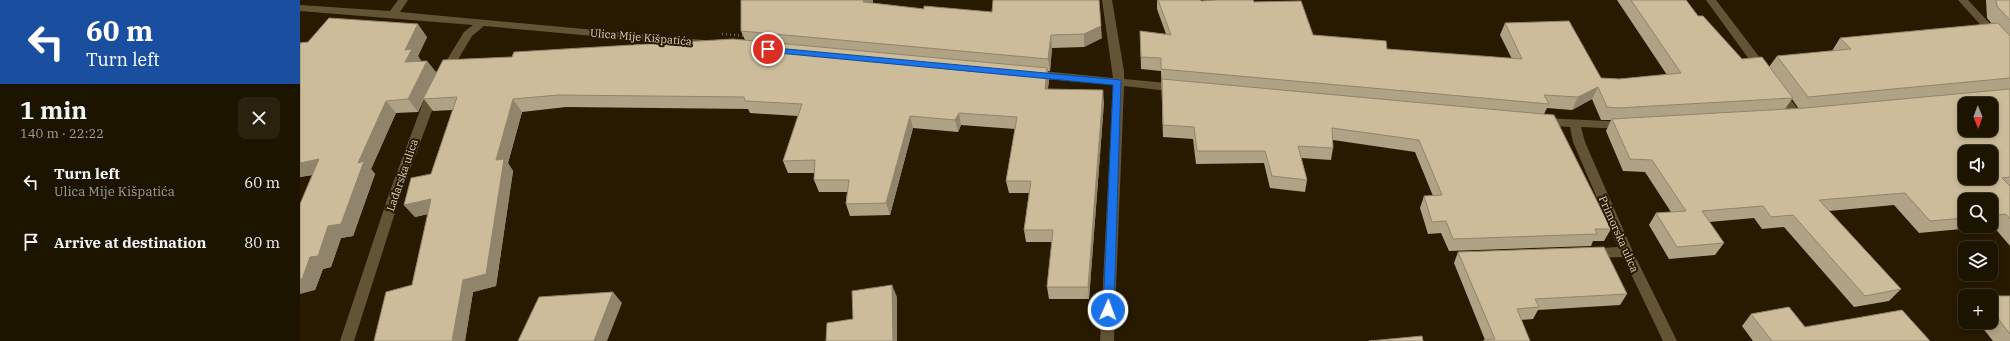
<!DOCTYPE html>
<meta charset="utf-8">
<style>
:root{--surface:#1d1400;--page:#2a210f;--text:#f1f3f6;--muted:#a09e99;--line:#3b3322}
body{margin:0;font-family:"IBM Plex Serif",serif;background:var(--page);color:var(--text);height:100vh;display:flex;flex-direction:column;font-size:15px;white-space:nowrap}
*{box-sizing:border-box;margin:0}
p{font-size:13px;color:var(--muted)}
.icon{flex:none;width:22px;height:22px;fill:none;stroke:currentColor;stroke-width:2;stroke-linecap:round;stroke-linejoin:round}
.map{position:relative;flex:1;overflow:hidden}
.sheet{display:flex;flex-direction:column;background:var(--surface);width:300px}
.sheet>*{flex:none}
.guide{background:#1a4fa0;color:#fff;overflow:hidden}
.needle{width:26px;rotate:179deg}
.fabs{position:absolute;left:1658px;top:97px;display:grid;gap:8px}
.fabs a{display:grid;place-items:center;width:40px;height:40px;border-radius:8px;background:var(--surface);box-shadow:0 2px 6px #0003,0 0 0 1px var(--line);font-size:20px}
.pin{position:absolute;display:grid;place-items:center;width:34px;height:34px;color:#fff;margin:-17px;border:2px solid #fff;border-radius:50%;box-shadow:0 1px 4px #0007}
.me{position:absolute;width:44px;margin:-22px;rotate:2deg;stroke-linejoin:round;filter:drop-shadow(0 0 3px #0008)}
.turn{display:flex;align-items:center;gap:14px;height:84px;padding:0 20px;font-size:18px}
.turn .icon{width:52px;height:52px;stroke-width:2.5}
.turn b{display:block;font-size:28px;line-height:34px}
.round{display:grid;place-items:center;flex:none;width:42px;height:42px;border-radius:8px;background:var(--page)}
.headline{display:flex;align-items:center;justify-content:space-between;height:68px;padding:0 20px}
h1{font-size:24px;font-weight:700;line-height:30px}
ul{padding:0;list-style:none}
li{display:flex;align-items:center;gap:12px;height:60px;padding:0 20px}
li div{flex:1}
li b{display:block;font-size:15px}
li em{font-style:normal}
main{display:flex;flex:1;min-height:0}
.map>svg:first-child{display:block}
.lines{fill:none;stroke-linecap:round;stroke-linejoin:round}
.path{stroke:#726751;stroke-width:2.5;stroke-dasharray:1 3;stroke-linecap:butt}
.minor{fill:#635435;fill-rule:evenodd}
.wall{fill:#b0a284;fill-rule:evenodd}
.shaded-wall{fill:#90846c}
.building{fill:#cdbc9a;stroke:#90846c;fill-rule:evenodd}
.route{fill:#1a73e8;stroke:#114b97}
.labels{text-anchor:middle;dominant-baseline:central;stroke-width:4;stroke-linejoin:round;paint-order:stroke}
.street-label{font-size:11px;fill:#dcd4c3;stroke:#271a00}
</style>
<main>
<section class="sheet">
<div class="guide">
<div class="turn"><svg class="icon" aria-label="left" viewBox="0 0 24 24"><path d="M17 20v-9H6M10 6l-5 5 5 5"/></svg><div><b>60 m</b>Turn left</div></div>
</div>
<div class="headline"><div><h1>1 min</h1><p>140 m · 22:22</p></div><a class="round"><svg class="icon" aria-label="close" viewBox="0 0 24 24"><path d="M6 6l12 12M18 6L6 18"/></svg></a></div>
<ul>
<li><svg class="icon" aria-label="left" viewBox="0 0 24 24"><path d="M17 20v-9H6M10 6l-5 5 5 5"/></svg><div><b>Turn left</b><p>Ulica Mije Kišpatića</p></div><em>60 m</em></li>
<li><svg class="icon" aria-label="arrive" viewBox="0 0 24 24"><path d="M6 21V4h12l-3 4 3 4H6"/></svg><div><b>Arrive at destination</b></div><em>80 m</em></li>
</ul>
</section>
<div class="map">
<svg width="1710" height="341" viewBox="0 0 1710 341">
<rect width="100%" height="100%" fill="#271a00"/>
<g class="lines">
<path class="path" d="M 422,34 L 445,36"/>
<path class="minor" d="M 98,0 L 108,0 L 100,12 L 404,40 L 409,43 L 404,46 L 184,26 L 172,36 L 148,76 L 144,77 L 139,73 L 164,32 L 173,25 L 0,11 L 0,5 L 90,11 Z
M 802,0 L 812,0 L 824,71 L 824,79 L 878,84 L 884,88 L 878,92 L 824,86 L 814,341 L 800,341 L 813,85 L 733,78 L 728,74 L 733,70 L 813,78 Z
M 1406,0 L 1416,0 L 1467,67 L 1468,70 L 1467,73 L 1459,73 Z
M 1658,0 L 1668,0 L 1710,45 L 1710,54 L 1706,53 Z
M 134,85 L 140,89 L 101,194 L 54,341 L 40,341 L 89,194 L 128,89 Z
M 1479,88 L 1483,89 L 1500,112 L 1502,115 L 1500,118 L 1492,118 L 1475,95 L 1473,92 L 1475,89 Z
M 1243,118 L 1328,122 L 1330,125 L 1324,129 L 1281,127 L 1285,142 L 1333,252 L 1377,341 L 1363,341 L 1323,257 L 1290,258 L 1285,257 L 1284,253 L 1285,249 L 1318,247 L 1273,142 L 1270,127 L 1239,125 L 1237,122 L 1239,119 Z"/>
</g>
<path class="wall" d="M 441,0 L 573,0 L 573,3 L 624,9 L 692,12 L 802,38 L 784,47 L 752,48 L 750,71 L 748,71 L 749,80 L 748,89 L 804,102 L 789,299 L 749,299 L 747,287 L 752,242 L 726,242 L 724,230 L 729,193 L 709,193 L 706,181 L 715,129 L 661,125 L 658,132 L 613,128 L 590,215 L 550,216 L 546,204 L 547,192 L 519,192 L 514,180 L 514,173 L 488,173 L 483,161 L 498,116 L 450,113 L 448,109 L 266,107 L 222,112 L 208,163 L 213,171 L 196,286 L 173,292 L 165,341 L 74,341 L 112,285 L 128,214 L 115,217 L 104,205 L 131,174 L 153,110 L 133,111 L 124,99 L 118,112 L 96,113 L 71,169 L 75,174 L 53,236 L 41,238 L 31,267 L 23,269 L 15,290 L 13,175 L 0,177 L 8,42 L 127,37 L 118,56 L 121,61 L 127,61 L 136,73 L 212,57 L 445,40 L 441,31 Z
M 857,0 L 900,0 L 901,1 L 954,2 L 1013,35 L 1087,49 L 1212,59 L 1200,35 L 1205,23 L 1301,78 L 1319,79 L 1367,75 L 1317,0 L 1386,0 L 1398,16 L 1442,59 L 1469,67 L 1477,56 L 1532,51 L 1540,38 L 1692,24 L 1687,18 L 1686,0 L 1710,0 L 1710,246 L 1693,226 L 1619,233 L 1594,205 L 1529,211 L 1601,289 L 1589,301 L 1554,307 L 1484,227 L 1462,229 L 1454,218 L 1409,222 L 1424,243 L 1415,255 L 1369,259 L 1349,225 L 1356,213 L 1371,212 L 1345,172 L 1323,171 L 1306,131 L 1311,120 L 1301,120 L 1292,99 L 1272,110 L 1247,108 L 1244,114 L 1311,229 L 1304,241 L 1293,241 L 1291,246 L 1149,251 L 1141,233 L 1128,234 L 1120,208 L 1124,196 L 1133,196 L 1115,152 L 1033,140 L 1033,148 L 1031,160 L 1001,158 L 1007,180 L 1005,192 L 970,188 L 964,163 L 896,164 L 893,139 L 863,137 L 861,71 L 841,69 L 840,31 L 866,34 L 857,9 ZM 1492,99 L 1499,109 L 1485,109 ZM 1665,200 L 1691,200 L 1691,226 L 1665,226 Z
M 1158,252 L 1327,294 L 1320,305 L 1238,310 L 1233,319 L 1221,320 L 1230,341 L 1183,341 L 1184,340 L 1185,340 L 1154,263 Z
M 1691,296 L 1710,296 L 1710,341 L 1693,341 L 1678,322 L 1691,322 Z
M 1451,314 L 1505,327 L 1630,341 L 1453,341 L 1442,326 Z"/>
<path class="shaded-wall" d="M 564,0 L 573,0 L 573,2 L 567,14 L 563,2 Z
M 118,24 L 127,37 L 118,56 L 122,62 L 105,62 L 105,50 Z
M 801,26 L 802,38 L 784,47 L 784,34 Z
M 751,35 L 752,48 L 750,71 L 748,59 Z
M 127,61 L 137,73 L 123,99 L 124,99 L 118,112 L 108,99 Z
M 747,68 L 749,80 L 746,101 L 745,89 Z
M 1298,87 L 1292,99 L 1272,110 L 1278,97 Z
M 803,90 L 804,102 L 789,299 L 788,287 Z
M 213,99 L 222,112 L 208,163 L 213,171 L 196,286 L 173,292 L 165,341 L 152,341 L 163,280 Z
M 86,101 L 96,113 L 71,169 L 75,174 L 53,236 L 41,238 L 31,267 L 23,269 L 15,290 L 0,294 L 0,279 L 10,257 L 28,226 Z
M 659,113 L 661,125 L 658,132 L 655,120 Z
M 610,116 L 613,128 L 590,215 L 586,203 Z
M 19,159 L 31,171 L 0,177 L 0,163 Z
M 131,199 L 141,211 L 115,217 L 104,205 Z
M 592,285 L 597,297 L 597,341 L 593,341 Z
M 313,292 L 322,303 L 307,341 L 294,341 Z"/>
<path class="building" d="M 441,0 L 564,0 L 563,2 L 624,9 L 624,6 L 692,12 L 693,0 L 799,0 L 801,26 L 784,34 L 751,35 L 748,59 L 441,31 Z
M 858,0 L 900,0 L 901,1 L 917,0 L 953,0 L 954,2 L 1001,1 L 1013,35 L 1086,41 L 1087,49 L 1222,59 L 1205,23 L 1269,21 L 1301,78 L 1319,79 L 1381,73 L 1331,0 L 1386,0 L 1398,16 L 1403,16 L 1442,59 L 1462,57 L 1493,98 L 1318,108 L 1307,107 L 1298,87 L 1278,97 L 1244,95 L 1249,104 L 861,69 L 861,58 L 841,57 L 840,31 L 871,35 Z
M 1696,0 L 1710,0 L 1710,20 L 1697,6 Z
M 29,18 L 118,24 L 105,50 L 112,49 L 105,62 L 127,61 L 108,99 L 86,101 L 58,163 L 64,161 L 41,224 L 28,226 L 18,256 L 10,257 L 2,279 L 0,279 L 0,204 L 19,159 L 0,163 L 0,43 L 8,42 Z
M 1698,23 L 1710,36 L 1710,78 L 1508,97 L 1477,56 L 1551,49 L 1540,38 Z
M 433,39 L 747,68 L 745,89 L 803,90 L 788,287 L 747,287 L 753,230 L 724,230 L 731,181 L 706,181 L 717,117 L 659,113 L 655,120 L 610,116 L 586,203 L 546,204 L 549,180 L 514,180 L 515,160 L 483,161 L 502,104 L 445,101 L 444,97 L 258,95 L 213,99 L 196,160 L 204,159 L 186,274 L 163,280 L 152,341 L 74,341 L 86,292 L 112,285 L 131,199 L 104,205 L 111,178 L 131,174 L 157,97 L 123,99 L 143,60 L 212,57 L 214,52 Z
M 862,79 L 1254,115 L 1311,229 L 1295,229 L 1297,234 L 1153,239 L 1146,221 L 1132,222 L 1124,196 L 1142,195 L 1119,140 L 1032,128 L 1033,148 L 998,146 L 1007,180 L 972,176 L 965,151 L 897,151 L 894,127 L 863,125 Z
M 1710,89 L 1710,177 L 1702,178 L 1710,186 L 1710,219 L 1706,214 L 1691,216 L 1691,200 L 1665,200 L 1665,218 L 1630,221 L 1605,193 L 1519,200 L 1601,289 L 1565,296 L 1493,215 L 1471,217 L 1463,206 L 1402,211 L 1424,243 L 1377,247 L 1356,213 L 1386,211 L 1352,160 L 1330,159 L 1312,119 L 1505,108 ZM 1665,104 L 1691,104 L 1691,130 L 1665,130 ZM 1665,152 L 1691,152 L 1691,178 L 1665,178 Z
M 1304,247 L 1327,294 L 1235,299 L 1239,307 L 1217,309 L 1230,341 L 1184,341 L 1184,340 L 1195,339 L 1158,252 Z
M 592,285 L 593,341 L 526,341 L 527,323 L 553,319 L 552,291 Z
M 313,292 L 294,341 L 218,341 L 239,297 Z
M 1691,296 L 1710,296 L 1710,334 L 1691,309 Z
M 1489,307 L 1505,327 L 1602,310 L 1630,341 L 1472,341 L 1451,314 Z
M 1122,336 L 1123,341 L 1069,341 Z"/>
<path class="route" d="M 465,47 L 821,80 L 814,310 L 812,314 L 805,314 L 803,310 L 813,85 L 468,52 L 465,51 Z"/>
<g class="labels">
<g class="street-label">
<text transform="translate(341 37) rotate(5)">Ulica Mije Kišpatića</text>
<text transform="translate(102 175) rotate(-71)">Lađarska ulica</text>
<text transform="translate(1319 234) rotate(66)">Primorska ulica</text>
</g>
</g>
</svg>
<div class="fabs">
<a><svg class="needle" viewBox="-14 -14 28 28"><path d="M0-13l5 13h-10z" fill="#e53935"/><path d="M0 13l5-13h-10z" fill="#a09e99"/></svg></a>
<a><svg class="icon" aria-label="sound" viewBox="0 0 24 24"><path d="M4 9h4l5-4v14l-5-4H4zM17 9q2 3 0 6"/></svg></a>
<a><svg class="icon" aria-label="search" viewBox="0 0 24 24"><circle cx="10" cy="10" r="6"/><path d="M15 15l6 6"/></svg></a>
<a><svg class="icon" aria-label="layers" viewBox="0 0 24 24"><path d="M12 4l9 5-9 5-9-5zM3 14l9 5 9-5"/></svg></a>
<a>+</a>
</div>
<div class="pin" style="left:468px;top:49px;background:#d93025"><svg class="icon" aria-label="arrive" viewBox="0 0 24 24"><path d="M6 21V4h12l-3 4 3 4H6"/></svg></div>
<svg class="me" style="left:808px;top:310px" viewBox="-20 -20 40 40"><circle r="17" fill="#1a73e8" stroke="#fff" stroke-width="3"/><path d="M0-11L8 9 0 5-8 9z" fill="#fff"/></svg>
</div>
</main>
